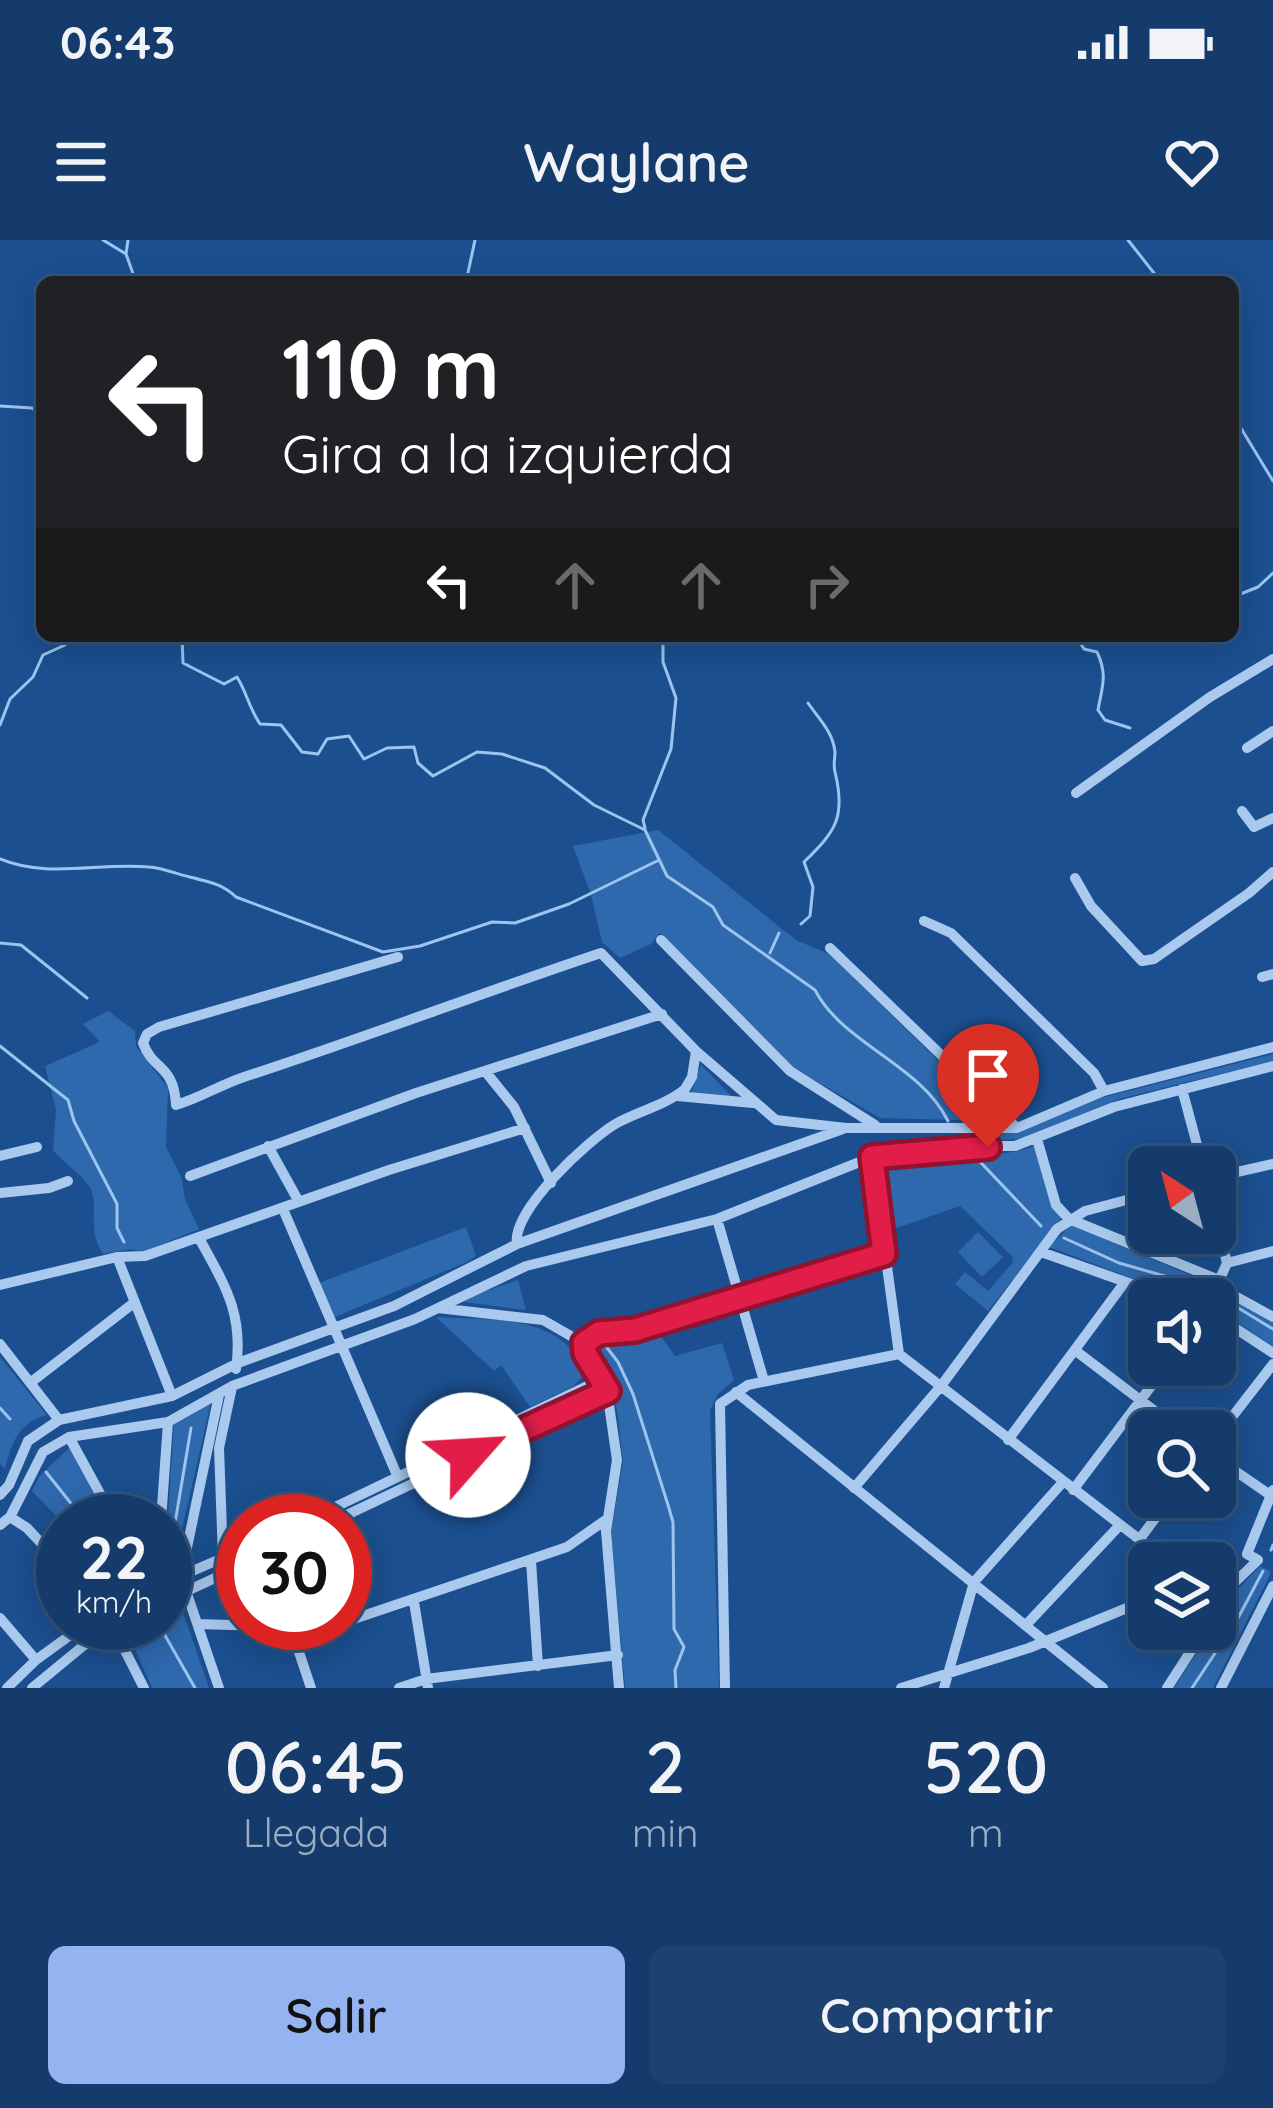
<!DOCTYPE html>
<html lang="es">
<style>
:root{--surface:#143b6b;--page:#1d4271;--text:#f1f3f6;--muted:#9dadc1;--line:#33557e;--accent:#95b2f1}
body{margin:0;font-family:Quicksand,sans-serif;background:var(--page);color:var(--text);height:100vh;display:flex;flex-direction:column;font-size:45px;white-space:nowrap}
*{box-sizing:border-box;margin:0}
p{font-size:39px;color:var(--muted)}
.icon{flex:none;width:66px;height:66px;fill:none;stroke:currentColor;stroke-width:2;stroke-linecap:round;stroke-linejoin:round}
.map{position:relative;height:1448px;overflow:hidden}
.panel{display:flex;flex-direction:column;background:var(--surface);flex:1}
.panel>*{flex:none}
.banner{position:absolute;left:36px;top:36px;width:1203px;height:366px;border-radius:18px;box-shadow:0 6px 30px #0003,0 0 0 3px var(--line);background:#202124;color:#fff;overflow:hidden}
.needle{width:78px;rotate:324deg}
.tools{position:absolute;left:1128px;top:906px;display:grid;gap:24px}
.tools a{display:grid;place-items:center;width:108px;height:108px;border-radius:18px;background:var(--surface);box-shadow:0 6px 30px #0003,0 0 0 3px var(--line);font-size:60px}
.speed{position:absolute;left:36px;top:1254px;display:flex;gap:24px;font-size:60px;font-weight:700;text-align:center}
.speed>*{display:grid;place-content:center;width:156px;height:156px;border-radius:50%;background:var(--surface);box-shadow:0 6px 30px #0003,0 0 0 3px var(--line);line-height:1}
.speed small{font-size:30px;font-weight:400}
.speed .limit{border:18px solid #d22;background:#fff;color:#111}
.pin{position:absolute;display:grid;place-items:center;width:102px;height:102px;color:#fff;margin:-123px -51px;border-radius:50% 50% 50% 0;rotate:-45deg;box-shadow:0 0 12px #0007}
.pin .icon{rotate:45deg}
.me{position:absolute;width:132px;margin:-66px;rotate:64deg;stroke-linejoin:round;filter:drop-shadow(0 0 9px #0008)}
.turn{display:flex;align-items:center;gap:42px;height:252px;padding:0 48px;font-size:54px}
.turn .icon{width:156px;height:156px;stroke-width:2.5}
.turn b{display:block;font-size:84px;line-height:102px}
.lanes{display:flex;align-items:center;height:114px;padding:0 48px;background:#0003;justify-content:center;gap:60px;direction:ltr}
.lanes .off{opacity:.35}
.eta{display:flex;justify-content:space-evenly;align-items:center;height:204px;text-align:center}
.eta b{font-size:72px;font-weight:600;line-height:84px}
.primary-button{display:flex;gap:24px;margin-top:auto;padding:24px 48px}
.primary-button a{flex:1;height:138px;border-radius:18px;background:var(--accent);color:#111;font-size:48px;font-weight:600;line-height:138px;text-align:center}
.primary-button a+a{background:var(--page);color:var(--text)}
.status{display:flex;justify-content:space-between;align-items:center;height:84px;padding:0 60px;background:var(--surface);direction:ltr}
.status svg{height:33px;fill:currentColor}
header{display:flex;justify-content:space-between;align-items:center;height:156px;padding:0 48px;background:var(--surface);font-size:54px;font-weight:600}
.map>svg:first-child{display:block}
.green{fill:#2e69ad}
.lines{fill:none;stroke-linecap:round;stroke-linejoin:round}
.stream{stroke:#9cc4f0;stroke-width:3}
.minor{stroke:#a9c9ee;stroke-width:10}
.route-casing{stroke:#92132f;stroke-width:30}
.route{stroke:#e11d48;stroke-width:21}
</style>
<div class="status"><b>06:43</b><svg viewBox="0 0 49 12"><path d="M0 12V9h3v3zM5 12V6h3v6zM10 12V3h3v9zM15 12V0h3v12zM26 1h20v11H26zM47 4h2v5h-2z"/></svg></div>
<header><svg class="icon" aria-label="menu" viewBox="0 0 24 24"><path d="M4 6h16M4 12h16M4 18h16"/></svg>Waylane<svg class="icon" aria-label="heart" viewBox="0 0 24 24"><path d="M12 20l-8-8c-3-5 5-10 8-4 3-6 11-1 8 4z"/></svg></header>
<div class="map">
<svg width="1273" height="1448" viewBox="0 0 1273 1448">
<rect width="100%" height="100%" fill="#1b4f8f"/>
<path class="green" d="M 658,590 L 796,700 L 829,714 L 1000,881 L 880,878 L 792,827 L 660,693 L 651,704 L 620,718 L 602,702 L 591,655 L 573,606 Z
M 108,771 L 135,791 L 136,806 L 168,848 L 166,907 L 182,939 L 185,959 L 199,989 L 143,1012 L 131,1009 L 103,1014 C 85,986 101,965 89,946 C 81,933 63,923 53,910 L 56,870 L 45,826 L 100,802 L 83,784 Z
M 1273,814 L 1273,821 L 1119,859 L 1020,899 L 968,901 L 964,894 L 1021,891 L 1101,858 Z
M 701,825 L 734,859 L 691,853 Z
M 1035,906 L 1052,967 L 1061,978 L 988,1071 L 955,1044 L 965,1032 L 988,1051 L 1013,1022 L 1012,1016 L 960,966 L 888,991 L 877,928 L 880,920 C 931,912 986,923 1035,906 Z
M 1071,985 L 1210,1043 L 1205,1057 L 1187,1059 L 1049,1007 Z
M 466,987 L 476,1016 L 467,1022 L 335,1077 L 319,1043 Z
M 978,992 L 1003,1017 L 982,1037 L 958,1012 Z
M 518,1040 L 526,1070 L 457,1061 Z
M 1222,1052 L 1273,1081 L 1273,1107 L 1215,1067 Z
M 436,1077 C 496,1081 552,1072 588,1130 L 574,1146 L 530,1167 L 501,1125 L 494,1131 Z
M 655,1088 L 675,1116 L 722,1103 L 734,1140 L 718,1154 L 710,1170 L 719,1448 L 625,1448 L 611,1292 L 623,1222 L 617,1170 L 606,1138 L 591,1111 C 612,1094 630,1097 655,1088 Z
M 0,1117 L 47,1175 C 19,1182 12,1202 5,1229 L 0,1224 Z
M 211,1162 L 174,1324 L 165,1321 L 174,1183 Z
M 69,1208 L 111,1281 L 63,1283 L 32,1251 L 39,1237 Z
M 1260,1326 L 1270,1331 L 1270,1335 L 1213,1448 L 1174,1448 L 1236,1351 Z
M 165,1349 L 178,1358 L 209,1448 L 152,1448 L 124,1384 L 165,1383 Z"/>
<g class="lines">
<path class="stream" d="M 103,0 L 126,14
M 128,0 L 126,14 L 136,42
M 1128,0 L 1161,42
M 466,42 L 475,0
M 0,166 L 32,168 L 42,175
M 1233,175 L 1273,241
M 1233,357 L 1258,347 L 1273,333
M 182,396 L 183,423 L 224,444 L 237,437 C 247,453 249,468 260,484 L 281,485 L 302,512 L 318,514 L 327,499 L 349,496 L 364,519 L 387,508 L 414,507 L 418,523 L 433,536 L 477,512 L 502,514 L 545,528 L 594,565 L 645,590 L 667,636 L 713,667 L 723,685 L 815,750 C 843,804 920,824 948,881
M 1076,396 L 1084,409 L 1097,412 C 1108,435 1102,447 1098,470 L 1105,480 L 1130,488
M 0,485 L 10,459 L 33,437 L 43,415 L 65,405 L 65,396
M 645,588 L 643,580 L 671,509 L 676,458 L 663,422 L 663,396
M 0,619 C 48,639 99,622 149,627 C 164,628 179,635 194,638 C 212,643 222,644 236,657 L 383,712 L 420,706 L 492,682 L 515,683 L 569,664 L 657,621
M 801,684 L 810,676 L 813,647 L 804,622 C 836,591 846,577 835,532 C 833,525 835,519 835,512 C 833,492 819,479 808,463
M 0,703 L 21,705 L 87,758
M 770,713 L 779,693
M 0,806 L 68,860 L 74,881 L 117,964 L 117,988 L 124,1002
M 968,909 L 1041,986
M 1064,998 L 1119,1023 L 1203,1047
M 1222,1058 L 1273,1089
M 601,1100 L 618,1122 L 633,1154 L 668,1265 L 673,1282 L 674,1389 L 684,1407 L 675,1430 L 676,1448
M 0,1168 L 10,1179
M 46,1232 L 85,1281
M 1271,1310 L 1273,1305
M 170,1313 L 191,1188
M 158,1383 L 195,1448
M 1192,1448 L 1237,1380 L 1263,1331"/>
<path class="minor" d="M 1247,508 L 1273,491
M 1076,553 L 1210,457 L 1273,419
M 1242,571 L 1254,587 L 1273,578
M 1075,638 L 1091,666 L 1142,721 L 1154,719 L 1249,653 L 1273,632
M 924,681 L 951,693 L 1094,833 L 1104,851
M 661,700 L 790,831 L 875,885
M 830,708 L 1017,888
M 398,717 L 159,787 L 147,794 L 143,803 C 153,831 174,824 176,865 C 200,858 220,845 244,837 C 364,798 481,753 601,713 L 696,811 L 776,880 L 846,888 L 1017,888 L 1104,851 L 1273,807
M 1262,737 L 1273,734
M 485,831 L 514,867 L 551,943
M 1182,849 L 1203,927
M 677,856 L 753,863
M 1037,899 L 1056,965 L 1069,979 L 1219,1040
M 268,906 L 299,962
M 0,916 L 37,907
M 872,917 L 899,1114
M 190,936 L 416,853 L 662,774
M 1215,937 L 1273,924
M 0,953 L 49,948 L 68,941
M 283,969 L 397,1235
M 1215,974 L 1227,1023
M 717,979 L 764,1141
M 199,998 C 224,1044 244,1073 236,1129
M 517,1004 C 511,971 589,899 617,883 C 639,871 666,865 685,849 L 692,837 L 696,811
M 1041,1012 L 1174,1059
M 117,1017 L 172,1156
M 0,1045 L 117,1017 L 145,1016 L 389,930 L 525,888
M 1217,1046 L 1273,1077
M 1211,1059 L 1227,1023 L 1273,1011
M 438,1068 L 543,1080 L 583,1103
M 1215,1075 L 1273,1113
M 0,1104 L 59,1180
M 1076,1111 L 1181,1191
M 899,1114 L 1170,1323
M 30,1143 L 135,1062
M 736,1152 L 1103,1448
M 69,1197 L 115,1281
M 1215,1199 L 1273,1124
M 1008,1200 L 1125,1042
M 1215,1217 L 1270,1255
M 854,1248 L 941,1146 L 1057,989 L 1085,971 L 1149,954
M 1073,1250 L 1167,1125
M 0,1255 L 9,1245 L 28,1201 L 59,1180 L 172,1156 L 238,1123 L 394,1066 L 517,1004 L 843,889
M 10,1277 L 27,1288 L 63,1326
M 161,1281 L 168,1182
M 306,1281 L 602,1139
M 334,1281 L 607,1151
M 0,1285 L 10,1277 L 43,1212 L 69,1197 L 168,1182 L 232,1146 L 415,1079 L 526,1026 L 717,979 L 872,917 L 961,906 L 1015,906 L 1114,867 L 1273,826
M 1139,1300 L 1171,1257
M 223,1318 L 219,1208 L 232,1147
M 1258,1320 L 1247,1314 L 1273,1250
M 531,1321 L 538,1426
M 165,1336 L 181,1336 L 243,1309
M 181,1336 L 219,1155
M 181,1336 L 219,1448
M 187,1351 L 243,1325
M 414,1362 L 428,1448
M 1215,1372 L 1231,1346 L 1258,1320
M 0,1378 L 36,1420
M 345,1382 L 567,1307 L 607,1279
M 111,1383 L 144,1448
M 198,1384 L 325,1388 L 342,1383
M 1026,1385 L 1119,1286
M 291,1388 L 311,1448
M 7,1448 L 36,1420 L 87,1383
M 32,1448 L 111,1383
M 399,1448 L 426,1439 L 618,1415
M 619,1448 L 606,1291 L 617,1220 L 607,1151 L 585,1113 L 583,1103 L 599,1093 L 635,1090 L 884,1014
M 725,1448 L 720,1164 L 748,1145 L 899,1114
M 901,1448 L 1029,1408 L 1149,1359
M 944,1448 L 974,1342 L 1063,1242
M 1167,1448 L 1205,1389
M 1221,1448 L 1273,1346"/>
</g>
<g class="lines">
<defs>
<path id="route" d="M 468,1215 L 608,1151 L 585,1113 L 584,1103 L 599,1093 L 635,1090 L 884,1014 L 872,917 L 988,907"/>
</defs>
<use href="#route" class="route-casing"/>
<use href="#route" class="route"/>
</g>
</svg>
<div class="tools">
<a><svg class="needle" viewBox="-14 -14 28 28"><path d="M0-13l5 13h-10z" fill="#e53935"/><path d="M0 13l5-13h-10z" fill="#9dadc1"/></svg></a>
<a><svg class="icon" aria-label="sound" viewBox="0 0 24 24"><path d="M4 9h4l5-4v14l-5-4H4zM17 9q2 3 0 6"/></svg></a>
<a><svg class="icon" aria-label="search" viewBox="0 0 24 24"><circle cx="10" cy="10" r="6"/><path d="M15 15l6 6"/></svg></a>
<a><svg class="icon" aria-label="layers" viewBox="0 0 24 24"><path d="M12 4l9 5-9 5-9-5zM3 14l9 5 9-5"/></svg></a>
</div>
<div class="speed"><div>22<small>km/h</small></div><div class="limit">30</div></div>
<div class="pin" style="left:988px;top:907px;background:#d93025"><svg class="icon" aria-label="arrive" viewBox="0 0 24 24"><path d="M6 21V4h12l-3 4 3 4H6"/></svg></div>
<svg class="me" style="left:468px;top:1215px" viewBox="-20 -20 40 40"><circle r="19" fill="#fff"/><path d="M0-13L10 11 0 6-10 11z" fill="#e11d48"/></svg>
<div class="banner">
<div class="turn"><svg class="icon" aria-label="left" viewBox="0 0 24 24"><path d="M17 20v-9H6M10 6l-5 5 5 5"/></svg><div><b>110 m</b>Gira a la izquierda</div></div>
<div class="lanes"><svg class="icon" aria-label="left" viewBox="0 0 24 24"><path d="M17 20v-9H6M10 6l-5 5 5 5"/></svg><svg class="icon off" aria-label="ahead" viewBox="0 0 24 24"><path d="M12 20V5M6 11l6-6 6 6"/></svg><svg class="icon off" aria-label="ahead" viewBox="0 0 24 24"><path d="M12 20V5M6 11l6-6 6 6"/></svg><svg class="icon off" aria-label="right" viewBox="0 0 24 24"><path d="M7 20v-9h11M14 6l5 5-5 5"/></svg></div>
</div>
</div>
<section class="panel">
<div class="eta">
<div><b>06:45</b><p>Llegada</p></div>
<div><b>2</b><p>min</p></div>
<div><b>520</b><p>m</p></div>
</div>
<div class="primary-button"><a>Salir</a><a>Compartir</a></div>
</section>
